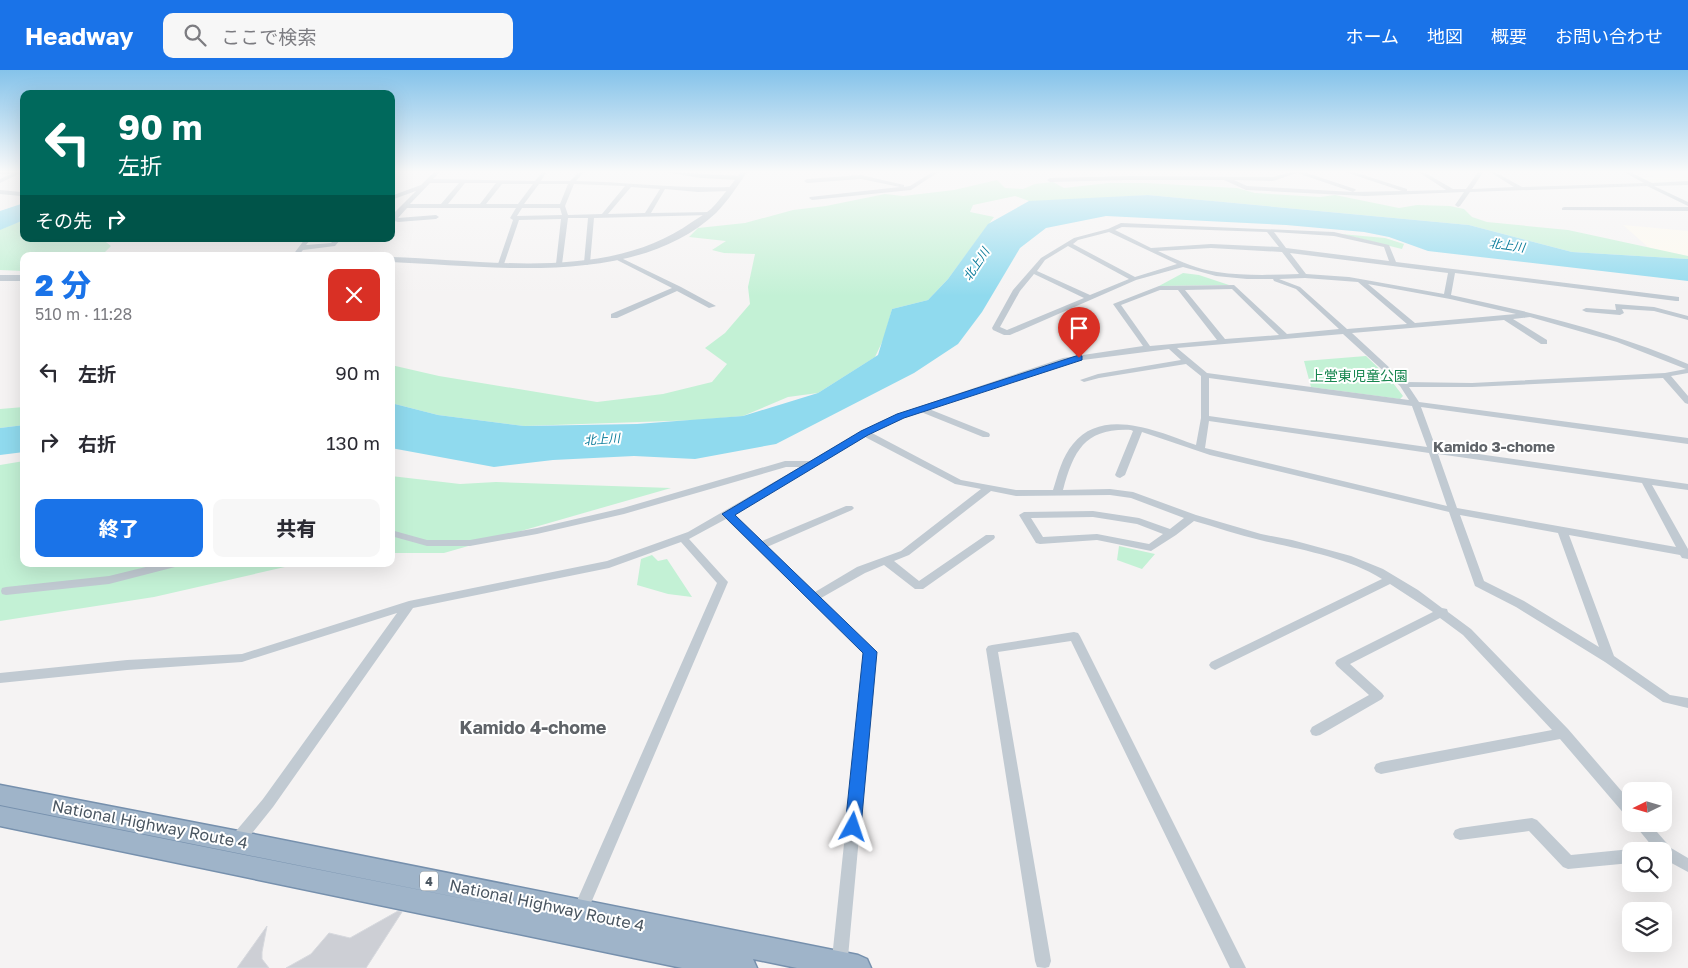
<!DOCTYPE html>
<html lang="ja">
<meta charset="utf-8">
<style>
:root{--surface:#fff;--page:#f7f7f7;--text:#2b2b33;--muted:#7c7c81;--accent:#1a73e8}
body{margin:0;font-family:"Golos Text","Noto Sans JP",sans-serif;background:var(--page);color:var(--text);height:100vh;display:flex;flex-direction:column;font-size:19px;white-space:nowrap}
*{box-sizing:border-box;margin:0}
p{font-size:16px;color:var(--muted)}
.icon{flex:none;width:28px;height:28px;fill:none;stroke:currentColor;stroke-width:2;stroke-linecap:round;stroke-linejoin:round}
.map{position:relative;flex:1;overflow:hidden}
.details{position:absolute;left:20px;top:182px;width:375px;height:315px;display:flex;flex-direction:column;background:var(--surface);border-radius:10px;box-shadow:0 5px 20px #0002}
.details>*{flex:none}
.top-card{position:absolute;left:20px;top:20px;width:375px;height:152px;border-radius:10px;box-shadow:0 5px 20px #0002;background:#00695c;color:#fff;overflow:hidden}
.needle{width:32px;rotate:265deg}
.controls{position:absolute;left:1622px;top:712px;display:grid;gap:10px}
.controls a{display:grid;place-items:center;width:50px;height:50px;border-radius:10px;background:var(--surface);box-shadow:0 5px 20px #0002;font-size:25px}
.pin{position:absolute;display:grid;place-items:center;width:42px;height:42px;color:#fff;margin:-51px -21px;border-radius:50% 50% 50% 0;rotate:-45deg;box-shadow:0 0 5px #0007}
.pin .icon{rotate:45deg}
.me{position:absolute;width:55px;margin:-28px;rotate:5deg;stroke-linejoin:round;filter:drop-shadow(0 0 4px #0008)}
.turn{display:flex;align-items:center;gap:18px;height:105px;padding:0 15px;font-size:22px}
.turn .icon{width:65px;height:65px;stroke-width:2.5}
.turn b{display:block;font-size:35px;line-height:42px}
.then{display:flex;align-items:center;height:48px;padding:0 15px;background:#0003;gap:10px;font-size:19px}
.round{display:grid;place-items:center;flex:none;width:52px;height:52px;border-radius:10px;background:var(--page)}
.headline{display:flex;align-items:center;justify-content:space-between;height:85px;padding:0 15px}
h1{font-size:30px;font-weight:800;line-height:38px;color:var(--accent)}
.primary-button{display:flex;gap:10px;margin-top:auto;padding:10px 15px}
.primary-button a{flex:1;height:58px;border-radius:10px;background:var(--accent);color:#fff;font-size:20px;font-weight:800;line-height:58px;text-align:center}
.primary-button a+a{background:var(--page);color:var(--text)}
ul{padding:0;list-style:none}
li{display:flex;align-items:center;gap:15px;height:70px;padding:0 15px}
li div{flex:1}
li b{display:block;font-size:19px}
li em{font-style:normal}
header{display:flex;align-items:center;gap:30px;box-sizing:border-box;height:70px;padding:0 25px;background:var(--accent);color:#fff}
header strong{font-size:24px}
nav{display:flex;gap:28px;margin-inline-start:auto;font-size:18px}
.search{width:350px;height:45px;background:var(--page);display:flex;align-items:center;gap:12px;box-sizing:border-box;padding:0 18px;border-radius:10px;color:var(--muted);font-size:19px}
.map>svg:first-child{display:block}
.commercial{fill:#fdf9ef}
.green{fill:#c3f1d5}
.water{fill:#90daee}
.building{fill:#cdcfd5;stroke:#d7d9de}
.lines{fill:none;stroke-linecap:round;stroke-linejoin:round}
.trunk-casing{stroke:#7690ad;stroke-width:3}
.minor{fill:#c1cad2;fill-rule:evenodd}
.tertiary{fill:#c1cad2;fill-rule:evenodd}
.trunk{fill:#9fb4c9;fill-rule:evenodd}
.route{fill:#1a73e8;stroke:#114b97}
.labels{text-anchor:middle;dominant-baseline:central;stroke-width:4;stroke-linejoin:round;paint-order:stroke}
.far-water-label{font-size:12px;font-style:italic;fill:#0c7c9b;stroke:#fff}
.shield{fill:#fff;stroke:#808990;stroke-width:1}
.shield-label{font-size:12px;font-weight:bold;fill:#4a5661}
.park-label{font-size:14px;fill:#17864f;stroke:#fff}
.neighbourhood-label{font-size:15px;font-weight:bold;fill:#5f6368;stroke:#fff}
.near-street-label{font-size:16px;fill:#4a5661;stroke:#fff}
.near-neighbourhood-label{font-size:18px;font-weight:bold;fill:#5f6368;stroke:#fff}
</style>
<header>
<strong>Headway</strong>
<div class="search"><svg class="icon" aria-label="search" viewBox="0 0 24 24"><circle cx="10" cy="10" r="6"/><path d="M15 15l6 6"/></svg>ここで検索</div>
<nav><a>ホーム</a><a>地図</a><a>概要</a><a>お問い合わせ</a></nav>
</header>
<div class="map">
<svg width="1688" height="898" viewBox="0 0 1688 898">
<rect width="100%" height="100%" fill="#f5f3f3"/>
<path class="commercial" d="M 1641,101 L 1685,101 L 1688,103 L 1688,111 L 1651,112 L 1642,108 L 1654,107 Z
M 1623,155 L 1688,161 L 1688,186 L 1650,179 Z"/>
<path class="green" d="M 997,110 L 1005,118 L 1023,119 L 1035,114 L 1053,112 L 1064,118 L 1109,113 L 1145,113 L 1237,118 L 1255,123 L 1320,127 L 1335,125 L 1399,138 L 1417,135 L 1450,136 L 1464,139 L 1472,147 L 1487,152 L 1568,160 L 1688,186 L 1688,189 L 1572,182 L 1469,155 L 1148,125 L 1060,131 L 1029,131 L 1015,126 L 973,135 L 970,142 L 994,147 L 948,209 L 928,230 L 892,239 L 884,268 L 875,287 L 818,323 L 788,327 L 743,346 L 698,350 L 524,356 L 438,345 L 391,333 L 391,295 L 439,306 L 597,332 L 663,324 L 712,312 L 727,294 L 705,278 L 725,263 L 750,234 L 748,217 L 755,184 L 724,183 L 712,180 L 726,171 L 689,167 L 698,158 L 745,153 L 793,140 L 826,136 L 885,124 L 903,126 L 954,120 Z
M 24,150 L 24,169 L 102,169 L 111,176 L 101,186 L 24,186 L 24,201 L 0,200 L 0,159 Z
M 1341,164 L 1385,168 L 1404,174 L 1402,179 Z
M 1183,203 L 1199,205 L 1229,215 L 1159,216 Z
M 1366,286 L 1390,309 L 1403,326 L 1400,329 L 1311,317 L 1304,291 Z
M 24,337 L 24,355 L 0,358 L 0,339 Z
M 24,391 L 24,494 L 298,494 L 154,527 L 0,551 L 0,395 Z
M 391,406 L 460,414 L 496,412 L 671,418 L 444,483 L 391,483 Z
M 1119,476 L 1155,484 L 1142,499 L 1117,490 Z
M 652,485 L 658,491 L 667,489 L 692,527 L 668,524 L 637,515 L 641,489 Z"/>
<path class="water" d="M 1148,125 L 1469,155 L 1572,182 L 1688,189 L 1688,211 L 1428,181 L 1389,167 L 1364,162 L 1286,155 L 1106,146 L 1046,158 L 1020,178 L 982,242 L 958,274 L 914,303 L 776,374 L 695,389 L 634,386 L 553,390 L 494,397 L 391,378 L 391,333 L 438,345 L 524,356 L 637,354 L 743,346 L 818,323 L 878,285 L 892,239 L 928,230 L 948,209 L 988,154 L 1029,131 Z
M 24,133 L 24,150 L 0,160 L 0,141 Z
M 24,355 L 24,382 L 0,385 L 0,358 Z"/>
<path class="building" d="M 398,841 L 402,842 L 366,898 L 286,898 L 311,884 L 329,863 L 350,868 Z
M 267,856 L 262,882 L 262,889 L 269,898 L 237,898 Z"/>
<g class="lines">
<defs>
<path id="trunk" d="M 0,715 L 238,761 L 858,885 L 867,889 L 871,898 L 797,898 L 753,889 L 757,898 L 682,898 L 0,756 L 0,736 L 520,840 L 0,735 Z"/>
</defs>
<use href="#trunk" class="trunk-casing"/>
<path class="minor" d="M 0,101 L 18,101 L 21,103 L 0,113 L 0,109 L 11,104 L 0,104 Z
M 435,101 L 441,101 L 433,109 L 535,111 L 543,101 L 547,101 L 541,111 L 570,111 L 580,101 L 585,101 L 576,111 C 628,112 678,119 730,117 L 733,119 L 730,121 L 698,122 L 665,119 L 651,143 L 712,142 L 712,144 L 710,145 L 594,148 L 590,193 L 587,195 L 584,193 L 588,148 L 568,148 L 562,194 L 559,196 L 556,194 L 561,149 L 519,150 L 504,194 L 501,196 L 498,194 L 513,150 L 510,148 L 516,138 L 407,138 L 398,148 L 436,145 L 439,147 L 436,149 L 398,152 L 391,150 L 391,146 L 416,121 L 391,130 L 391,126 L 421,115 ZM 430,113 L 459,113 L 441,134 L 410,134 ZM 465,113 L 496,113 L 480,134 L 448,134 ZM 502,114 L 533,114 L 518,134 L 486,134 ZM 539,114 L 568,114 L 560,134 L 524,134 ZM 574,114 L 625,116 L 602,144 L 568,145 L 565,136 ZM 631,117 L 660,119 L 645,143 L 608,144 ZM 522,138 L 560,138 L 562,145 L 517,146 Z
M 658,101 L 740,106 L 743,108 L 740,110 L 701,108 Z
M 934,101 L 940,101 L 911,120 L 812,130 L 809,128 L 810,127 L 900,117 L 861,109 L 807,113 L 804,111 L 807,109 L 861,105 L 904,115 L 904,117 L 910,116 Z
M 1294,101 L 1301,101 L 1355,119 L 1356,120 L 1353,122 L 1402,121 L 1345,102 L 1345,101 L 1351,101 L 1407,119 L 1407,121 L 1446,120 L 1417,101 L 1422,101 L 1453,119 L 1466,119 L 1479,101 L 1484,101 L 1472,119 L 1514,117 L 1488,101 L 1493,101 L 1522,117 L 1644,113 L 1622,101 L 1628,101 L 1652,113 L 1688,111 L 1688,115 L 1654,116 L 1688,132 L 1688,136 L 1647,116 L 1470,122 L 1460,136 L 1458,137 L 1455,135 L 1464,122 L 1365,126 L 1246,120 L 1224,110 L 1128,110 L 1050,112 L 1047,110 L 1050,108 L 1128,106 L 1273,107 ZM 1297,103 L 1353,122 L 1247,116 L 1234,110 L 1273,111 Z
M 0,120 L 21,122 L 24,124 L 21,126 L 0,124 Z
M 1564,137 L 1688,137 L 1688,141 L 1562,140 L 1562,138 Z
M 1121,153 L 1334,162 L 1389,175 L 1396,192 L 1679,227 L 1679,231 L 1676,231 L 1455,203 L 1451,225 C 1531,242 1612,261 1688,294 L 1688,303 L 1671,306 L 1688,326 L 1688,334 L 1685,333 L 1663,308 L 1472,317 L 1409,317 L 1419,332 L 1688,368 L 1688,374 L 1421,337 L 1436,378 L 1688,414 L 1688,420 L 1652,415 L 1688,479 L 1688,489 L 1682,488 L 1680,485 L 1569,465 L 1614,586 L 1670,625 L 1688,628 L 1688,638 L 1663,632 L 1605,592 L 1516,537 L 1475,516 L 1449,442 L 1210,385 L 1142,362 L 1125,405 L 1120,408 L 1117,407 L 1115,405 L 1133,361 L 1131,360 C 1086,358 1074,379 1063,420 L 1110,419 L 1133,422 L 1196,445 L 1261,464 L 1292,470 L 1351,486 L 1383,499 L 1418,520 L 1442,538 L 1447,539 L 1448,542 L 1471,559 L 1568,659 L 1631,732 L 1631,748 L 1626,746 L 1560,669 L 1381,704 L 1376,702 L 1374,698 L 1376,694 L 1381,692 L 1552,660 L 1463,565 L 1440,548 L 1350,594 L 1382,623 L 1384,626 L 1382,629 L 1320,665 L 1316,666 L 1312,665 L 1310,661 L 1312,657 L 1369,625 L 1337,596 L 1335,593 L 1337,590 L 1433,542 L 1390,514 L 1219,598 L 1215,600 L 1211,598 L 1209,595 L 1211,592 L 1382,509 C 1346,487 1301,480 1260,470 C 1238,465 1216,457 1194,451 L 1176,465 L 1151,481 L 1097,470 L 1040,474 L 1036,473 L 1019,445 L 1024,442 L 1093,441 L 1139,448 L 1170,459 L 1184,448 L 1131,428 L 1110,425 L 1016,426 L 991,421 L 909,485 L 894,491 L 919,511 L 986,465 L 994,465 L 995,467 L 994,469 L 923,519 L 915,519 L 884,495 L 865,503 L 821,528 L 876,582 L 847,898 L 831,898 L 864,583 L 726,449 L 689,469 L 728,512 L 585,847 L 580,849 L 575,847 L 572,842 L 717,513 L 681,472 L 609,498 L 413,538 L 273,737 L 241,777 L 236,778 L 231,777 L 229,772 L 231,767 L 263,729 L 397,543 L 242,592 L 127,600 L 0,613 L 0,603 L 127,590 L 242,584 L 409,531 L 607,491 L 688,462 L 800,397 L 786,397 L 624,444 L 537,464 L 470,476 L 427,476 L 391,466 L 391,460 L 427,470 L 470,470 L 537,458 L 623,438 L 785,391 L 810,391 L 862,361 L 897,344 L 1063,288 L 1143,276 L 1113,234 L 1159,216 L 1234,215 L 1287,264 L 1339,259 L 1296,219 L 1274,211 L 1273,209 L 1247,209 L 1216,206 L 1183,197 L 1136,210 L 1010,265 L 1004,265 L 993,260 L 992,258 L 1013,220 L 1041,188 L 1074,168 L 1108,159 ZM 1122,157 L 1267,162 L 1279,177 L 1211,174 L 1151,178 L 1115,160 ZM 1109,162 L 1177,194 L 1135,207 L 1073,174 L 1078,170 ZM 1274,162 L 1334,166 L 1384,177 L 1389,191 L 1286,178 ZM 1068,176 L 1129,209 L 1090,225 L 1037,201 L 1045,190 ZM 1211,178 L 1282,182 L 1299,204 C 1272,205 1244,206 1217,202 C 1196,199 1177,190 1158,181 ZM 1290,183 L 1448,203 L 1444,224 L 1349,207 L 1306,204 ZM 1034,204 L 1084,228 L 1007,260 L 1000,257 L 1020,221 ZM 1305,208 L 1358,212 L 1407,254 L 1347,259 L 1300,217 L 1279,209 ZM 1368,214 L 1450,229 L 1516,244 L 1415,253 ZM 1232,219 L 1279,265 L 1225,269 L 1185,220 ZM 1160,220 L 1178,220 L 1217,270 L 1150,276 L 1121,235 ZM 1530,247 L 1617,272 L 1686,299 L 1665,303 L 1472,313 L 1405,312 L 1352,263 L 1504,250 L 1541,274 L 1547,274 L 1547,270 L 1513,249 ZM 1343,264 L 1400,316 L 1409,330 L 1207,303 L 1177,278 ZM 1169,279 L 1181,290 L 1098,304 L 1080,310 L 1084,312 L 1099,308 L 1186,294 L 1201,306 L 1201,348 L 1196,375 C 1160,362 1103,336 1073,374 C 1062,387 1058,404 1053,420 L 1016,420 L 961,410 L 872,363 L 903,348 L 921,342 L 983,367 L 989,367 L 990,365 L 989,363 L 929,339 L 1067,292 ZM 1209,308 L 1412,336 L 1427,377 L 1209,346 ZM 1209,351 L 1429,383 L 1447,436 L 1205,378 ZM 865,367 L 955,414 L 981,419 L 901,481 L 857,497 L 815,522 L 767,477 L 852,440 L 854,438 L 852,436 L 846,436 L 762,471 L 733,444 ZM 1438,384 L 1642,413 L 1676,477 L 1457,438 ZM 1460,445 L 1558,463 L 1599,577 L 1524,531 L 1484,511 ZM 1093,447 L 1137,454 L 1163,464 L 1149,474 L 1097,464 L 1043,467 L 1031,448 Z
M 305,169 L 311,169 L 306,175 L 331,173 L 335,169 L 341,169 L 335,176 L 303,180 L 298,186 L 292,186 Z
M 619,187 L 681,217 L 716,236 L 709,238 L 677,221 L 617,248 L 611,248 L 611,244 L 672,218 L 617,190 L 616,189 Z
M 1615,234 L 1654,237 L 1688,246 L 1688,250 L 1654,241 L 1622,239 L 1624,243 L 1620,245 L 1586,242 L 1582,240 L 1586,238 L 1616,240 Z
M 158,494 L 176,494 L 175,497 L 109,514 L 6,525 L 2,524 L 1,521 L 2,518 L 6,517 L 109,506 Z
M 1074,562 L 1078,563 L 1080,566 L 1246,898 L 1230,898 L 1071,571 L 998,582 L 1051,891 L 1049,897 L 1045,898 L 1037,897 L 1035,891 L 986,579 L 988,576 L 992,575 Z
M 1532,748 L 1537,750 L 1571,785 L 1631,779 L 1636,781 L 1631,781 L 1631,793 L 1568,799 L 1563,797 L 1529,761 L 1460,770 L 1455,768 L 1453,764 L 1455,760 L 1460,758 Z
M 1634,754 L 1650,754 L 1671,778 L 1688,788 L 1688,802 L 1664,789 L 1664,781 L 1656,781 Z"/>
<path class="tertiary" d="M 742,101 L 748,101 C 738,115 728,131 716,143 C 636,218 492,196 391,192 L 391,187 C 488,190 608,212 692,152 C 698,148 705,144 711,139 C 722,128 732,113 742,101 Z
M 0,205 L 24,205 L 24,211 L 0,211 Z"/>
<use href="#trunk" class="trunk"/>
</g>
<linearGradient id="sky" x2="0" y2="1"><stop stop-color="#85c3ea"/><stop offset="0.45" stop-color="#fafafa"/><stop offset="1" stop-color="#fafafa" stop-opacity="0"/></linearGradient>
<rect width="1688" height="226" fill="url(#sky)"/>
<path class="route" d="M 1079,285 L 1082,286 L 1082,290 L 904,348 L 868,365 L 735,445 L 877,582 L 861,757 L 858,762 L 853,764 L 847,762 L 845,757 L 863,583 L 722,444 L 861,361 L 897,344 Z"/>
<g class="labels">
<g class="far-water-label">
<text transform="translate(1507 175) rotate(8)">北上川</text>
<text transform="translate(976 194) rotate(-56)">北上川</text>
<text transform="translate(602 369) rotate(-4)">北上川</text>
</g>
<rect class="shield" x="420" y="801.5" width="18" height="19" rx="4"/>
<g class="shield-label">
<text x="429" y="811">4</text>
</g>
<g class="park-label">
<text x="1359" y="305">上堂東児童公園</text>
</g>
<g class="neighbourhood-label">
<text x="1494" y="376">Kamido 3-chome</text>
</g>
<g class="near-street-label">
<text transform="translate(150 754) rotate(11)">National Highway Route 4</text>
<text transform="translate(547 835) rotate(12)">National Highway Route 4</text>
</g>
<g class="near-neighbourhood-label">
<text x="533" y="657">Kamido 4-chome</text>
</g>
</g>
</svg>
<div class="controls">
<a><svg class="needle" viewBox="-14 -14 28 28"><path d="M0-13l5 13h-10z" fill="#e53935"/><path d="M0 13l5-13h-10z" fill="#7c7c81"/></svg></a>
<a><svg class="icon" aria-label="search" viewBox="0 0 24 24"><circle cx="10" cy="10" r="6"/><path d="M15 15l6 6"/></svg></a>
<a><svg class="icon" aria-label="layers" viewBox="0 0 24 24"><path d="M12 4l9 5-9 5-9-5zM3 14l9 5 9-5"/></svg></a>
</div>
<div class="pin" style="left:1079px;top:288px;background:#d93025"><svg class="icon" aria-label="arrive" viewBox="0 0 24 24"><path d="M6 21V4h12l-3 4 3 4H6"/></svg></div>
<svg class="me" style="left:853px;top:757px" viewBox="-20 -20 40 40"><path d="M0-17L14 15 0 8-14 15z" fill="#1a73e8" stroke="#fff" stroke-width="4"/></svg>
<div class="top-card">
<div class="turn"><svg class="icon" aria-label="left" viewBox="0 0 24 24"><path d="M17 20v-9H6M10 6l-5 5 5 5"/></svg><div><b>90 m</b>左折</div></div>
<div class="then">その先<svg class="icon" aria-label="right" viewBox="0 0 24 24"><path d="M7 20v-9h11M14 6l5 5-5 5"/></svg></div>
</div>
<section class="details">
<div class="headline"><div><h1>2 分</h1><p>510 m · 11:28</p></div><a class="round" style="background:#d93025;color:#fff"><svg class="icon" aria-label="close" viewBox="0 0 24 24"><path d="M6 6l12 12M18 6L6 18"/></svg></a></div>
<ul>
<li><svg class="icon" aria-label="left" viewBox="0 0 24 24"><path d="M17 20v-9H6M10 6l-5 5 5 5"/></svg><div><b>左折</b></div><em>90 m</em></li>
<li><svg class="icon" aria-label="right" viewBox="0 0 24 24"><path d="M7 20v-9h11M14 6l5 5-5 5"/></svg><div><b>右折</b></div><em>130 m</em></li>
</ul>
<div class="primary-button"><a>終了</a><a>共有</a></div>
</section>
</div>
